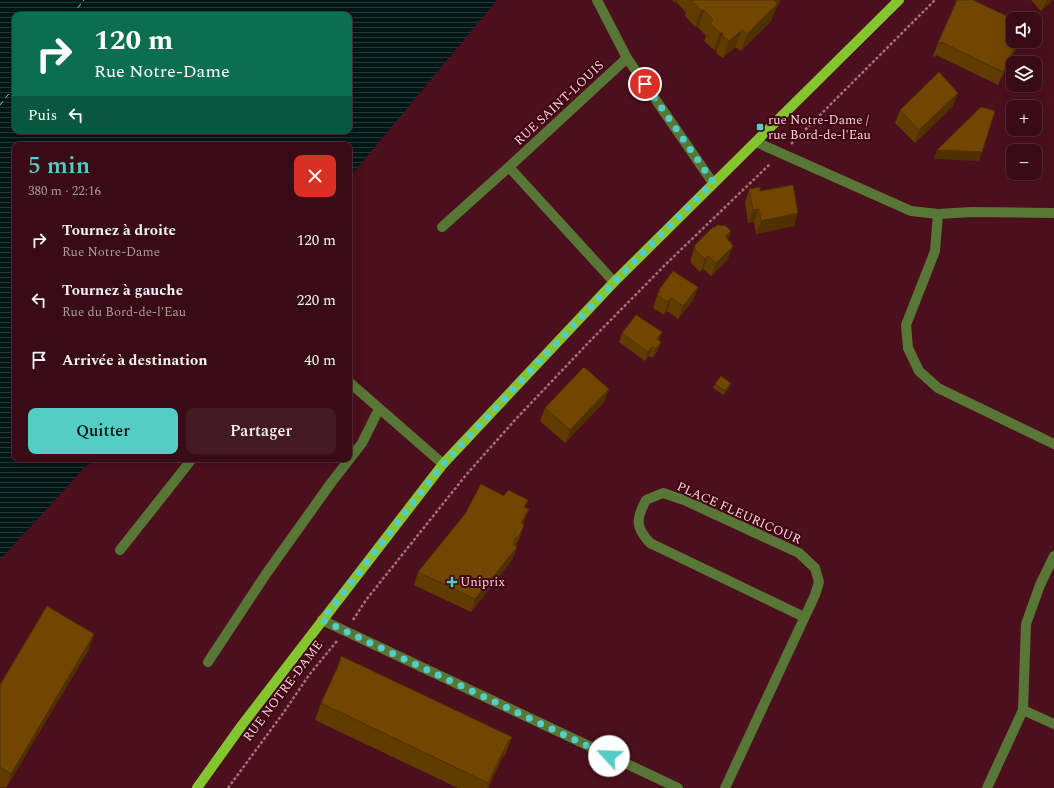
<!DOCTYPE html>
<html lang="fr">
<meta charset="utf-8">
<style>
:root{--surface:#380b16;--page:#431923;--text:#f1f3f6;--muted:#ab9ba1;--line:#522b35;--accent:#54cdc7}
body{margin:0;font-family:Spectral,serif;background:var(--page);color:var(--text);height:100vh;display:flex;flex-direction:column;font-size:15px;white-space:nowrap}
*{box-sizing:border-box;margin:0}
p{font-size:13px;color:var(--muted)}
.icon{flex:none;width:22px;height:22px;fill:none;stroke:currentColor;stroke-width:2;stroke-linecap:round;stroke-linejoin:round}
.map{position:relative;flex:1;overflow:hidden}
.drawer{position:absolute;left:12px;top:142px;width:340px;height:320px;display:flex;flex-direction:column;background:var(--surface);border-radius:8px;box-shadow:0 4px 16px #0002,0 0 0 1px var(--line)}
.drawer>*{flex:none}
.guide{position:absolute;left:12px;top:12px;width:340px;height:122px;border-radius:8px;box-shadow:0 4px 16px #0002,0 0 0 1px var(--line);background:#0b6e4f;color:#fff;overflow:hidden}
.buttons{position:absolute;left:1006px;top:12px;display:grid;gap:8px}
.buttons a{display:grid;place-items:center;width:36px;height:36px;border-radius:8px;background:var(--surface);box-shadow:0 4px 16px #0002,0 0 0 1px var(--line);font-size:20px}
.pin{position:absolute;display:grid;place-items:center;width:34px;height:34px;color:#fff;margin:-17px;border:2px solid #fff;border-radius:50%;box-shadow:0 1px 4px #0007}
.me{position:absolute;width:44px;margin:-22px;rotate:295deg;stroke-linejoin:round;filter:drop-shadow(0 0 3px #0008)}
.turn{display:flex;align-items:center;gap:14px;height:84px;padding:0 16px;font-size:18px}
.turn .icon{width:52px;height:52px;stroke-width:2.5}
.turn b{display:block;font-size:28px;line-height:34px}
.then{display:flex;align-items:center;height:38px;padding:0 16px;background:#0003;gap:8px;font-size:15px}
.round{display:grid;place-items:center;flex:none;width:42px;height:42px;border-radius:8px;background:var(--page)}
.summary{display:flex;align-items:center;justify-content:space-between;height:68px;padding:0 16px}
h1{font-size:24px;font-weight:600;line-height:30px;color:var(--accent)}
.action{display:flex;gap:8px;margin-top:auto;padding:8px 16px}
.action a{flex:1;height:46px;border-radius:8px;background:var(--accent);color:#111;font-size:16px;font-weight:600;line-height:46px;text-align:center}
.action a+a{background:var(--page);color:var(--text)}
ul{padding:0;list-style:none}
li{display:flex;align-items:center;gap:12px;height:60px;padding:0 16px}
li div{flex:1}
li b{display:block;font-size:15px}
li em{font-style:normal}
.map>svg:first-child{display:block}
.water{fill:url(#water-rules);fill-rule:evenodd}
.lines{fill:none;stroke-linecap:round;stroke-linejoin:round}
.ferry{stroke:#66e5df;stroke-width:1;stroke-dasharray:5 4;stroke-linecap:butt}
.path{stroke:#a2707a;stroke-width:2.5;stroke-dasharray:3 2;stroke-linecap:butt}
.minor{stroke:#587737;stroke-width:10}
.major{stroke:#85c530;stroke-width:10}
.wall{fill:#613c00}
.shaded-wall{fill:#4f3100}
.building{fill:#714600;stroke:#4f3100}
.route{stroke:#54cdc7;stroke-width:7;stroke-dasharray:0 12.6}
.poi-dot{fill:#54cdc7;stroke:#3f0315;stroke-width:1.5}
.labels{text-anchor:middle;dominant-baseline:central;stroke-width:4;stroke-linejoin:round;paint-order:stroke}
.street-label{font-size:13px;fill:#fbd3d8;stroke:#3f0315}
.poi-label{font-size:13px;fill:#fbd3d8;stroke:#3f0315;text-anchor:start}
</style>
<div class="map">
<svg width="1054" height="788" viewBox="0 0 1054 788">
<defs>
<pattern id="water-rules" width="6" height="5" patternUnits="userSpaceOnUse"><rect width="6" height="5" fill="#001716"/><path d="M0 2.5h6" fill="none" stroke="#263837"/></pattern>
</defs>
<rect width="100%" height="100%" fill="#4b0f1e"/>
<path class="water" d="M 0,0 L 497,0 L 349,178 L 349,145 L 15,145 L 15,459 L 95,459 L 84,468 L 0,560 ZM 15,15 L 349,15 L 349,131 L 15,131 Z"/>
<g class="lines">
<path class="ferry" d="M 72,15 L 84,0
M 0,105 L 15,86"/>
<path class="path" d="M 791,144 L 935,0
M 353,620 L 366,600 L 466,475 L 514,421 L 591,340 L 667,263 L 770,164
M 228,788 L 284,712 L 309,675 L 337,641"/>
<path class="minor" d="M 597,0 L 627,58 L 713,183
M 756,142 L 911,211 L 938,214 L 972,212 L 1054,213
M 509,167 L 614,282
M 938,214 L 935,251 L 906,325 L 908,348 L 919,371 L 938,388 L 1054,444
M 442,227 L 509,167 L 627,58
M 349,382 L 443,464
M 120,550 L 192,459
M 322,620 L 678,788
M 208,662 L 266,574 L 331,483 L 362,443 L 379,409
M 1023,710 L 1054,724
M 725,788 L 815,595 L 819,582 L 815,568 L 799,553 L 684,500 L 663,493 L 646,500 C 636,519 635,527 650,543 L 804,617
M 987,788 L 1023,710 L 1026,624 L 1040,585 L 1054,556"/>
<path class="major" d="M 197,788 L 242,725 L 443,464 L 614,282 L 899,0"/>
</g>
<path class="wall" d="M 672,0 L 780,0 L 779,4 L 777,6 L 771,21 L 741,51 L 735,47 L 723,58 L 716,53 L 717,50 L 714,50 L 704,41 L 706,36 L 698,27 L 695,27 L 685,16 L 686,12 L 677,3 L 674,2 Z
M 1031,0 L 1053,0 L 1041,11 Z
M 1020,41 L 998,85 L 936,55 L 935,57 L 933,56 L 938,43 Z
M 953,106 L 915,143 L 895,123 L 900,110 Z
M 749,189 L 760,191 L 794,226 L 756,234 L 754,222 L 748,223 L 745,202 Z
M 714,228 L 731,231 L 728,240 L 728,259 L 711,276 L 703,269 L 700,272 L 691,263 L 691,258 L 695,245 Z
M 698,287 L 693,300 L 678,319 L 667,311 L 664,315 L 653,308 L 659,290 Z
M 662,332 L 659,340 L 661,342 L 658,350 L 652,358 L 649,356 L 645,361 L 619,342 L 622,333 Z
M 715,384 L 729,388 L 724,395 L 713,388 Z
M 609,389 L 604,402 L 565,443 L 540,421 L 545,408 Z
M 504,496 L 528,500 L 525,507 L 524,522 L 523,525 L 520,538 L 515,546 L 517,547 L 512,560 L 471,612 L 414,585 L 418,572 L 465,514 Z
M 94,634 L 88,651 L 6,788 L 0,787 L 0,685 Z
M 340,659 L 512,737 L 504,757 L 503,756 L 488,788 L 458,788 L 315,720 L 321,703 L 334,676 Z"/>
<path class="shaded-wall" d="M 675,0 L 678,0 L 677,3 L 674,2 Z
M 772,0 L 780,0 L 779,4 L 777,6 L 771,21 L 741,51 L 747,34 Z
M 1047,0 L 1053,0 L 1041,11 L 1045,3 Z
M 701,10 L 704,10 L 698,27 L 695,27 Z
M 742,30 L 735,47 L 723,58 L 729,41 Z
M 720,33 L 723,33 L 717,50 L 714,50 Z
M 1018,41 L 1020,41 L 998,85 L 1003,72 Z
M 958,93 L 953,106 L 915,143 L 919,130 Z
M 937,150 L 982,152 L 979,161 L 934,159 Z
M 759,209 L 754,222 L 748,223 L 753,210 Z
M 798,213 L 794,226 L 756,234 L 761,221 Z
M 731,231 L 726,244 L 725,236 Z
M 733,246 L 728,259 L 711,276 L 716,263 Z
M 708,256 L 703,269 L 700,272 L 705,259 Z
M 698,287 L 693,300 L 678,319 L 683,306 Z
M 671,298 L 667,311 L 664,315 L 668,302 Z
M 662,332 L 658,341 L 657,339 Z
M 661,342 L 658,350 L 652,358 L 656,349 Z
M 652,347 L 649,356 L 645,361 L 648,352 Z
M 731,383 L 729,388 L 724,395 L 725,391 Z
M 609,389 L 604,402 L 565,443 L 570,430 Z
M 529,509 L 524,522 L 516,536 L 521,523 Z
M 524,525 L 520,538 L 513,551 L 518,538 Z
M 517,547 L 512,560 L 471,612 L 475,599 Z
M 94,634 L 88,651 L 6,788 L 11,774 Z
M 509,740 L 503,756 L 488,788 L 487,788 Z"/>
<path class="building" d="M 691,0 L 774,0 L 777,4 L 747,34 L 742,30 L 729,41 L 722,36 L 723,33 L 720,33 L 710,24 L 713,20 L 704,10 L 701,10 Z
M 957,0 L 973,0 L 1013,19 L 1013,41 L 1018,41 L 1003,72 L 941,42 L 940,44 L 938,43 Z
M 1042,0 L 1047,0 L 1045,3 Z
M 939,72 L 958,93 L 919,130 L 900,110 Z
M 981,107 L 995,111 L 982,152 L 937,150 Z
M 793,185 L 798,213 L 761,221 L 759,209 L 753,210 L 749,189 L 760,187 L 760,191 Z
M 717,225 L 726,226 L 731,231 L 725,236 L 733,246 L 716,263 L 708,256 L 705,259 L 695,250 L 695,245 L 713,227 L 714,228 Z
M 673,271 L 698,287 L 683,306 L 671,298 L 668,302 L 657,295 L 660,291 L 659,290 Z
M 636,315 L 662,332 L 657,339 L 661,342 L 656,349 L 652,347 L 648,352 L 622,333 Z
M 584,367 L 609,389 L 570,430 L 545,408 Z
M 721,376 L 731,383 L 725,391 L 715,384 Z
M 481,484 L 504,496 L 508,490 L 528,500 L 524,507 L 529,509 L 521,523 L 524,525 L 518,538 L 516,537 L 513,545 L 517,547 L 475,599 L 418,572 L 465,514 Z
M 47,606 L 94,634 L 11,774 L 0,767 L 0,685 Z
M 341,656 L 512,737 L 510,740 L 509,740 L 488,783 L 321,703 L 341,660 L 340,659 Z"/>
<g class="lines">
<path class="route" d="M 609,756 L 322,620 L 443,464 L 614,282 L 713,182 L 645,84"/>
</g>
<g class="poi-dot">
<rect x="756" y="123" width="8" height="8" rx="2"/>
<path d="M450 576h4v4h4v4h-4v4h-4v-4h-4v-4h4z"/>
</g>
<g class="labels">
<g class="street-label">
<text transform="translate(559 103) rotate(-43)">RUE SAINT-LOUIS</text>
<text transform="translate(739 513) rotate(24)">PLACE FLEURICOUR</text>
<text transform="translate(283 691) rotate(-53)">RUE NOTRE-DAME</text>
</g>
<g class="poi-label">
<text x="768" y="120">rue Notre-Dame /<tspan x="768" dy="15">rue Bord-de-l'Eau</tspan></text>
<text x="460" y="582">Uniprix</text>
</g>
</g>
</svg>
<div class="buttons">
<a><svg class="icon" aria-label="sound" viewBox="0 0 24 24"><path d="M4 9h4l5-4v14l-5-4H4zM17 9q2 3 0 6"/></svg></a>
<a><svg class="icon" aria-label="layers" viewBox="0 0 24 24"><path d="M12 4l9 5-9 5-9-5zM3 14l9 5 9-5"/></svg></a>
<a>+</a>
<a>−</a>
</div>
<div class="pin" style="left:645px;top:84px;background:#d93025"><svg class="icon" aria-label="arrive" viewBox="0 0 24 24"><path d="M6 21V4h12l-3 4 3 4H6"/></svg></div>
<svg class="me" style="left:609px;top:756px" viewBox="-20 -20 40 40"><circle r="19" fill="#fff"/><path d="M0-13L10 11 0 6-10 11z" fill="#54cdc7"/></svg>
<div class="guide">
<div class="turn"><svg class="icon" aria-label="right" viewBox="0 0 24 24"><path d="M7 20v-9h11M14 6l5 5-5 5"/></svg><div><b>120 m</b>Rue Notre-Dame</div></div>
<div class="then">Puis<svg class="icon" aria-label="left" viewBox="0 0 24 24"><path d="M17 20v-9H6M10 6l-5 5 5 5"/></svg></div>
</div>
<section class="drawer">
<div class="summary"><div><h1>5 min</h1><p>380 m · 22:16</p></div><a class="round" style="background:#d93025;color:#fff"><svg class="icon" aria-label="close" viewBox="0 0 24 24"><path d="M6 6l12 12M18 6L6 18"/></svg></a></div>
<ul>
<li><svg class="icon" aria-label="right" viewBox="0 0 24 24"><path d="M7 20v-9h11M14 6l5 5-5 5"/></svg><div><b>Tournez à droite</b><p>Rue Notre-Dame</p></div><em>120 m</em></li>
<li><svg class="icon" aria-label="left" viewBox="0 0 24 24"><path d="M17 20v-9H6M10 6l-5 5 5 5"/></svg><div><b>Tournez à gauche</b><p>Rue du Bord-de-l'Eau</p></div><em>220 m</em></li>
<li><svg class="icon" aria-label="arrive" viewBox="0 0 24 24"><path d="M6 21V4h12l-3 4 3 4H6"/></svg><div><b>Arrivée à destination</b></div><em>40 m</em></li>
</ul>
<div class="action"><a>Quitter</a><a>Partager</a></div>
</section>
</div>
